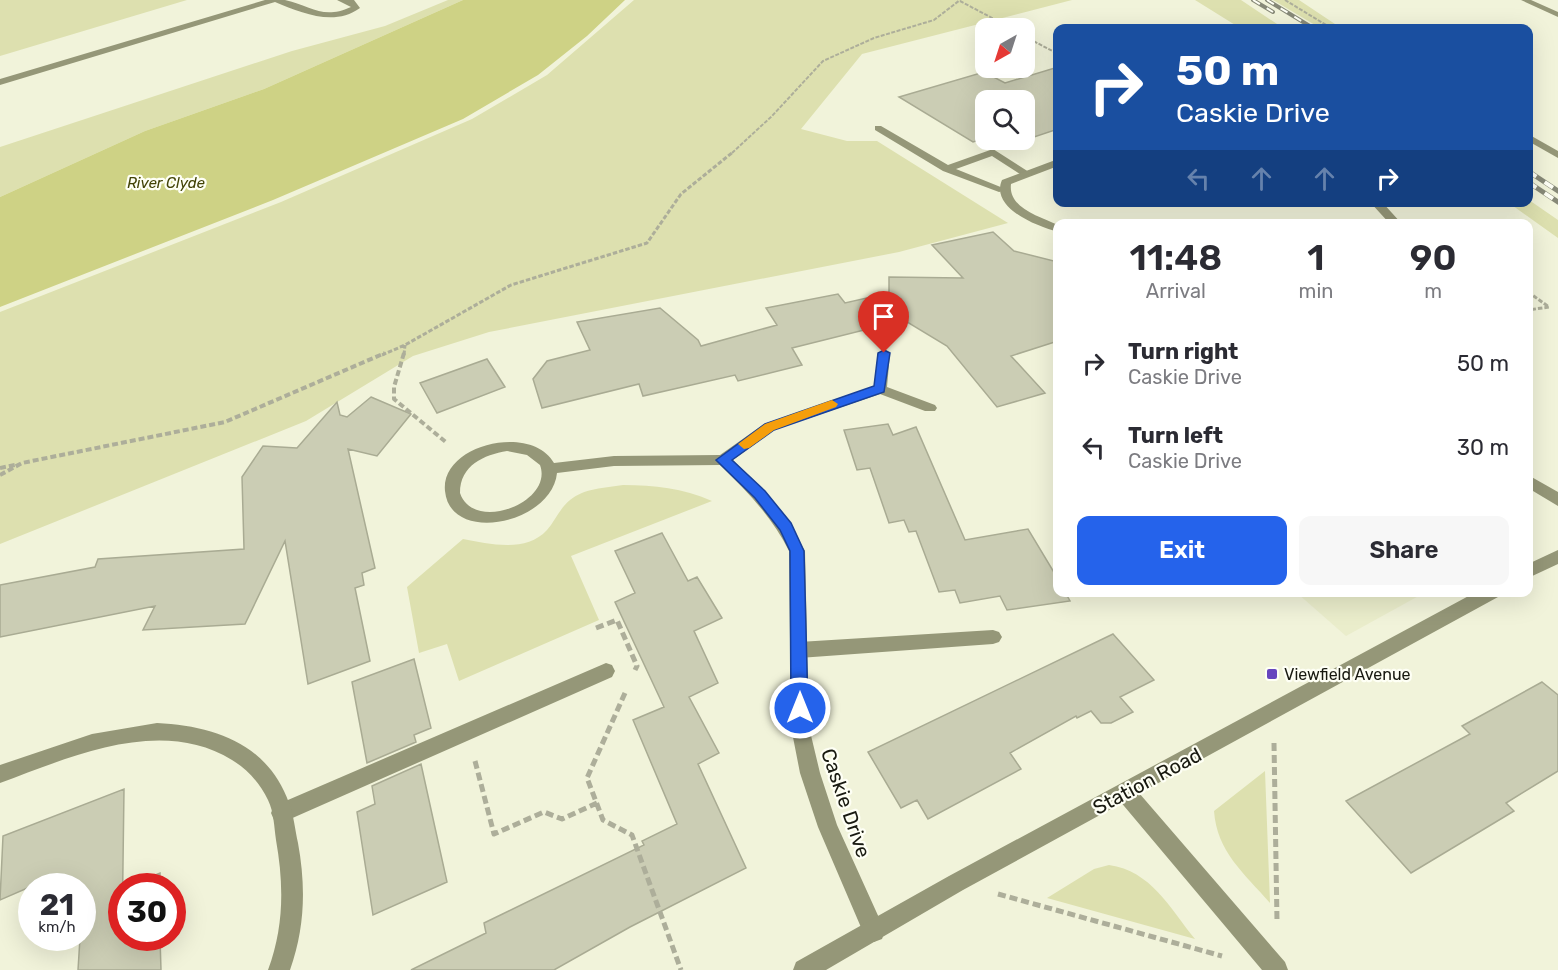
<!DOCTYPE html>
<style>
:root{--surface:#fff;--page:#f7f7f7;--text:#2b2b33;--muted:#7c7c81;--accent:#2563eb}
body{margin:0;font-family:Rubik,sans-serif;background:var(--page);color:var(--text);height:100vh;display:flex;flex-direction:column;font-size:22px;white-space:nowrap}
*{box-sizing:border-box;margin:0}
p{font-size:20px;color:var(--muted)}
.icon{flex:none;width:33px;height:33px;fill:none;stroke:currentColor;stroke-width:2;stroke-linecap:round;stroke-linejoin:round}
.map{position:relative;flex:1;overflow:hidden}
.panel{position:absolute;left:1053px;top:219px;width:480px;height:378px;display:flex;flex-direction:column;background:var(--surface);border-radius:12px;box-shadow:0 6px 24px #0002}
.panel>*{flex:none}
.hud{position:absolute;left:1053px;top:24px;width:480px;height:183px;border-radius:12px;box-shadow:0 6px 24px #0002;background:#1a4fa0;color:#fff;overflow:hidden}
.needle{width:39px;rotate:219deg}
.buttons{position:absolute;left:975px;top:18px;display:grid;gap:12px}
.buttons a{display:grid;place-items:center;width:60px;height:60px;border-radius:12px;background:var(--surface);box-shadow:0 6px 24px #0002;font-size:30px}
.speed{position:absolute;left:18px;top:873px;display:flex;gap:12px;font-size:30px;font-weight:700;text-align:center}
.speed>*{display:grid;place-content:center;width:78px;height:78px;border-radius:50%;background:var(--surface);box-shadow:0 6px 24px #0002;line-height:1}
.speed small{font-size:15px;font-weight:400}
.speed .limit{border:9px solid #d22;background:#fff;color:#111}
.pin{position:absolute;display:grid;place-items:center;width:51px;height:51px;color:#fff;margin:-62px -26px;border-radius:50% 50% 50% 0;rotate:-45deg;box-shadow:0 0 6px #0007}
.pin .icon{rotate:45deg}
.me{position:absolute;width:66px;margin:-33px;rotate:0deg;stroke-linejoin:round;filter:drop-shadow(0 0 4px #0008)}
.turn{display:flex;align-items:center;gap:21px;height:126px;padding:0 24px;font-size:27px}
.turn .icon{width:78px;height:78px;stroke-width:2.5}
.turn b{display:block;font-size:42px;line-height:51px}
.lanes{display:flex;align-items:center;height:57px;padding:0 24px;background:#0003;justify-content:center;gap:30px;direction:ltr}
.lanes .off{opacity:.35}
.eta{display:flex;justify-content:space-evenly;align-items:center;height:102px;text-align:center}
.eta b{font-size:36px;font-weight:600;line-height:42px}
.cta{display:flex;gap:12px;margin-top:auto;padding:12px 24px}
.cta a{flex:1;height:69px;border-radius:12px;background:var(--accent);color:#fff;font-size:24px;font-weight:600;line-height:69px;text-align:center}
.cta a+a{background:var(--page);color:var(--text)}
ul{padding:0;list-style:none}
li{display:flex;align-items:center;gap:18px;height:84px;padding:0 24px}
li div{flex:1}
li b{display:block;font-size:22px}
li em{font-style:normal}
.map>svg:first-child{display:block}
.built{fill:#eaedcb}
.green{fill:#dde0af}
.water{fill:#ced285}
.building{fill:#cbcdb4;stroke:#a9ab93;stroke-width:1.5}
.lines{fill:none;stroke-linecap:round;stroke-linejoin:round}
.path-far3{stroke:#adae9a;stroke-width:2;stroke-dasharray:4 1.5;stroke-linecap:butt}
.path-far2{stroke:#adae9a;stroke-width:3;stroke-dasharray:4.5 2;stroke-linecap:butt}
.path-far1{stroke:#adae9a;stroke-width:4;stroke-dasharray:6 3;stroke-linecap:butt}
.path{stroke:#adae9a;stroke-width:5;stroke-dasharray:8 4;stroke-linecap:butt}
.service{fill:#959778;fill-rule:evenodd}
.minor{fill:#959778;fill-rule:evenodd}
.tertiary{fill:#959778;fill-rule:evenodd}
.rail-far1-casing{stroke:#878978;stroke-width:4}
.rail-casing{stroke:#878978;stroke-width:5}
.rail-far1{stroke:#fefff5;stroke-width:2;stroke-dasharray:8;stroke-linecap:butt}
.rail{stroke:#fefff5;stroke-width:4;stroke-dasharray:10;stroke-linecap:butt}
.route{fill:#2563eb;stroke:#184099;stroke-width:1.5}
.slow{fill:#f59e0b}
.poi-dot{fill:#6645be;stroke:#fefff5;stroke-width:2}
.labels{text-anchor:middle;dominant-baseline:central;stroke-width:4.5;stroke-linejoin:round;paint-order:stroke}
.far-water-label{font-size:15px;font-style:italic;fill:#424306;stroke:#fefff5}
.poi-label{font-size:16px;fill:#181910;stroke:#fefff5;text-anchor:start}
.near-street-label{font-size:20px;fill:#181910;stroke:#fefff5}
</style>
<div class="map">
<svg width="1558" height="970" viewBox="0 0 1558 970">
<rect width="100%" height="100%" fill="#f1f3da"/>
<path class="built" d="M 1297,593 L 1424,593 L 1346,636 Z"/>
<path class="green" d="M 0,0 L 187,0 L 0,56 Z
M 448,0 L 463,0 L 264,89 L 145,131 L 0,197 L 0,147 L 292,51 L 385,26 Z
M 634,0 L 1072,0 L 862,54 L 801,129 L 847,141 L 877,141 L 1008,223 L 899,252 L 489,332 L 413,356 L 306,421 L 0,544 L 0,312 L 281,202 L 472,119 L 547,75 Z
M 1195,0 L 1241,0 L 1283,28 L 1240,28 Z
M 1273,0 L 1299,0 L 1341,28 L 1320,28 Z
M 1529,200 L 1558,220 L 1558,238 L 1509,203 L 1528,202 Z
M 623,485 C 655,485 682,488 712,501 L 571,556 L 599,620 L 459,681 L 447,644 L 419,653 L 407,587 L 463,539 C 490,544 526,553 547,530 C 555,521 560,508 570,500 C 585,488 604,488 623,485 Z
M 1265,771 L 1270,903 C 1244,873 1217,852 1214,811 Z
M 1109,865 C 1151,871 1169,907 1195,939 L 1047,898 L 1094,869 Z"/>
<path class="water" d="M 463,0 L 625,0 L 587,36 L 538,75 L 463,119 L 273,200 L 0,307 L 0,197 L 145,131 L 264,89 Z"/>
<path class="building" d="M 1058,67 L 1058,129 L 1004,147 L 992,140 L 1024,140 L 1024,100 L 986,100 L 986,138 L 973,142 L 899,97 L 984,72 L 1005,83 Z
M 993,232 L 1014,251 L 1058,262 L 1058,341 L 1011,356 L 1045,393 L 997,407 L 947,346 L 904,320 L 792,348 L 802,365 L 738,381 L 735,375 L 643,396 L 639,384 L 542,408 L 533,379 L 547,361 L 590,350 L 577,322 L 660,308 L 698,340 L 701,346 L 777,325 L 766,308 L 838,294 L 845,303 L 889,293 L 889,277 L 963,278 L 932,245 Z
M 487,359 L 505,387 L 437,413 L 420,383 Z
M 371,397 L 411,414 L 377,456 L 348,449 L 375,568 L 362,573 L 364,585 L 355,588 L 370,661 L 308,684 L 285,541 L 245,624 L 143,630 L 155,606 L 0,637 L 0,585 L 95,567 L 98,559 L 244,549 L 242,477 L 263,446 L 297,448 L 337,402 L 340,415 L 347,417 Z
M 888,424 L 893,435 L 916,427 L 965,540 L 1028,529 L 1058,579 L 1058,592 L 1065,592 L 1070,601 L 1007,610 L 1000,596 L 960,603 L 955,590 L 939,592 L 916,531 L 909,532 L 904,520 L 889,523 L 870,468 L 857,470 L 844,430 Z
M 662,533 L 688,581 L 697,577 L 722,618 L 694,631 L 718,683 L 689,697 L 719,753 L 698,764 L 746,868 L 630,927 L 554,970 L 411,970 L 486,933 L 484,923 L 644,845 L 642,841 L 677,824 L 633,720 L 664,707 L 615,602 L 635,593 L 615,551 Z
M 1113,634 L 1154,680 L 1120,697 L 1133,712 L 1111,723 L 1101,723 L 1091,711 L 1077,718 L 1076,716 L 1010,753 L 1021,769 L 928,819 L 917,800 L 901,808 L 868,752 Z
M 414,659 L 431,728 L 414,735 L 416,742 L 367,763 L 352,682 Z
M 1542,682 L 1558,695 L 1558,771 L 1506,803 L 1514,811 L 1411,873 L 1346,801 L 1470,734 L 1462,726 Z
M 421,764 L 447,882 L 373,915 L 357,812 L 375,804 L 372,786 Z
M 124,789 L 122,938 L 160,938 L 161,970 L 78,970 L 80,938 L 82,938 L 82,886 L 32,886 L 0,900 L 3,836 Z
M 160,873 L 160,886 L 127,886 Z"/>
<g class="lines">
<path class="path-far3" d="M 1285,0 L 1331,28
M 960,1 L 1011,28
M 1024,36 L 1058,54
M 732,153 L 772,116 L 823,61 L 874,38 L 934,20 L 960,0"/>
<path class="path-far2" d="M 1528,292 L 1549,307 L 1528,310
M 382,355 L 405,345 L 511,285 L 647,243 L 681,194 L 733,152
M 404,355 L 405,345"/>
<path class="path-far1" d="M 404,353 L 394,387 L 394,399 L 447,443
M 0,468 L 15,465
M 0,475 L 22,463 L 225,422 L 385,353"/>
<path class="path" d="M 596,628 L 617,620 L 637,666 L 635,670
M 625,693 L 587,778 L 603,820 L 632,835 L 681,970
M 1274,743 L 1277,921
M 475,761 L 494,834 L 544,812 L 562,819 L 597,803
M 998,894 L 1222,956"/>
<path class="service" d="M 265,0 C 271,0 279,0 285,0 C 312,6 322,20 351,7 L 337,0 L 354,0 L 360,8 C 334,27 302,13 275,2 L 0,85 L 0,79 Z
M 875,126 L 881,126 L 948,165 L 993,149 L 1032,174 L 1023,176 L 992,156 L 956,169 L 1008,190 L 999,192 L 943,171 L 875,130 Z
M 1528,134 L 1558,151 L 1558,158 L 1528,141 Z
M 993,630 L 999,632 L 1002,637 L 999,642 L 993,644 L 799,658 L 793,655 L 790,650 L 793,645 L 799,642 Z
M 606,663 L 612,665 L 615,671 L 612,677 L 288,820 L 281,823 L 274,820 L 271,813 L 274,806 Z"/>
<path class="minor" d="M 1521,0 L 1531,0 L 1558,12 L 1558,17 Z
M 1058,159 L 1058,166 L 1011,184 C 1008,208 1039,216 1058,225 L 1058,232 C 1036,226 990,208 1002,180 Z
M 1370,202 L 1382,202 L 1402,224 L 1390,224 Z
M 884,349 L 890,353 L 887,387 L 935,405 L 937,408 L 935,411 L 925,411 L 880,394 L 774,430 L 733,460 L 779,509 L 805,551 L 809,727 L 820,773 L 837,825 L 885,931 L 882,939 L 874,942 L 866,939 L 818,827 L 800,773 L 791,727 L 789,551 C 772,517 747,491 720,465 L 614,466 L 557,473 C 552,524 450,545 445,491 C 440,444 532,423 554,463 L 614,456 L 720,455 L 764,424 L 874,386 L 878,353 ZM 507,451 L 527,455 L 540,465 C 554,503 473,533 460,493 C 460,465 484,455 507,451 Z
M 1528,475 L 1558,492 L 1558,506 L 1528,488 Z
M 157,723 C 215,726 268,744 289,803 C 294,816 295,830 298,843 C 306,887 305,928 290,970 L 268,970 C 284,927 284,885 276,840 C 274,827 274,812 268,800 C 260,783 247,769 232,760 C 160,716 71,757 0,783 L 0,765 L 92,734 Z
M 1126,783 L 1133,786 L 1285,962 L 1288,970 L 1262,970 L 1119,800 L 1116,793 L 1119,786 Z"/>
<path class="tertiary" d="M 1558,550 L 1558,564 L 1528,578 L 1528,564 Z
M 1476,592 L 1500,592 L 1498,597 L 963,890 L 826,970 L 793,970 L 796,962 L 949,876 Z"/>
<defs>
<path id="rail-far1" d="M 1253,0 L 1273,12
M 1267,0 L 1313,28"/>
<path id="rail" d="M 1528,171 L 1558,191
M 1528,182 L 1558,202"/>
</defs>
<use href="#rail-far1" class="rail-far1-casing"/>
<use href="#rail" class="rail-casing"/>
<use href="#rail-far1" class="rail-far1"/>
<use href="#rail" class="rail"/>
</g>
<path class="route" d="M 884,350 L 890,353 L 884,392 L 774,430 L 732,460 L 765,491 L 791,523 L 804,551 L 808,708 L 806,713 L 800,716 L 794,713 L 791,708 L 790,551 L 780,530 L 755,498 L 716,460 L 765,424 L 874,386 L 878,353 Z"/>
<path class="slow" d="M 832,400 L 838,404 L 836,407 L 774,430 L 749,448 L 744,449 L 738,444 L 765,424 Z"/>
<rect class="poi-dot" x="1266" y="668" width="12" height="12" rx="3"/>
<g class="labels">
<g class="far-water-label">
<text x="166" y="183">River Clyde</text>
</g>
<g class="poi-label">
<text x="1284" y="674">Viewfield Avenue</text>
</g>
<g class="near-street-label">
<text transform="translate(1147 781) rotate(-28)">Station Road</text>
<text transform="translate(846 803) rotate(71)">Caskie Drive</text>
</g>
</g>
</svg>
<div class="buttons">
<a><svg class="needle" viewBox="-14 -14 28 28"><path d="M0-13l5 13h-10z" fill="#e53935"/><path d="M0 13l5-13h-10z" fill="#7c7c81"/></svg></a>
<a><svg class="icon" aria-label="search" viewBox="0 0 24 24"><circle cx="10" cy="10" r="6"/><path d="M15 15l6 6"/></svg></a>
</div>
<div class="speed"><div>21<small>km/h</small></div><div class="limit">30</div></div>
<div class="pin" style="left:884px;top:353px;background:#d93025"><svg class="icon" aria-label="arrive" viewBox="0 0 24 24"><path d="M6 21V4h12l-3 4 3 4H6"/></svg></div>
<svg class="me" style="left:800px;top:708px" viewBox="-20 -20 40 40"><circle r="17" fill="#2563eb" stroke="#fff" stroke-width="3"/><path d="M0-11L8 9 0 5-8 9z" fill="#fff"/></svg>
<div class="hud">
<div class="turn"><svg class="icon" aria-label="right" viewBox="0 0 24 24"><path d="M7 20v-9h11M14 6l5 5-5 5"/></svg><div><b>50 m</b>Caskie Drive</div></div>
<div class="lanes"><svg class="icon off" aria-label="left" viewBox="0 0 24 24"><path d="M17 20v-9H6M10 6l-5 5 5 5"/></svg><svg class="icon off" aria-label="ahead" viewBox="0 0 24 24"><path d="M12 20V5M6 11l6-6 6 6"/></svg><svg class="icon off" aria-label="ahead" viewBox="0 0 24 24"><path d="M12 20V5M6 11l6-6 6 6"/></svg><svg class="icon" aria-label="right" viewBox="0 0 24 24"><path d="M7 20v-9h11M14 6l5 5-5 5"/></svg></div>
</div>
<section class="panel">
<div class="eta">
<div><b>11:48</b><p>Arrival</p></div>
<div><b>1</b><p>min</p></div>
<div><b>90</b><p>m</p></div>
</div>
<ul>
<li><svg class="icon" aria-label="right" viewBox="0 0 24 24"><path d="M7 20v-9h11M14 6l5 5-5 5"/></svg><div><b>Turn right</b><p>Caskie Drive</p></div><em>50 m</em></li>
<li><svg class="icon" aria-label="left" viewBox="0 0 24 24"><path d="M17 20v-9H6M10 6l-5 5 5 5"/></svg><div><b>Turn left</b><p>Caskie Drive</p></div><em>30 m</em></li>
</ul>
<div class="cta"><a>Exit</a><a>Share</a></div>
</section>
</div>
